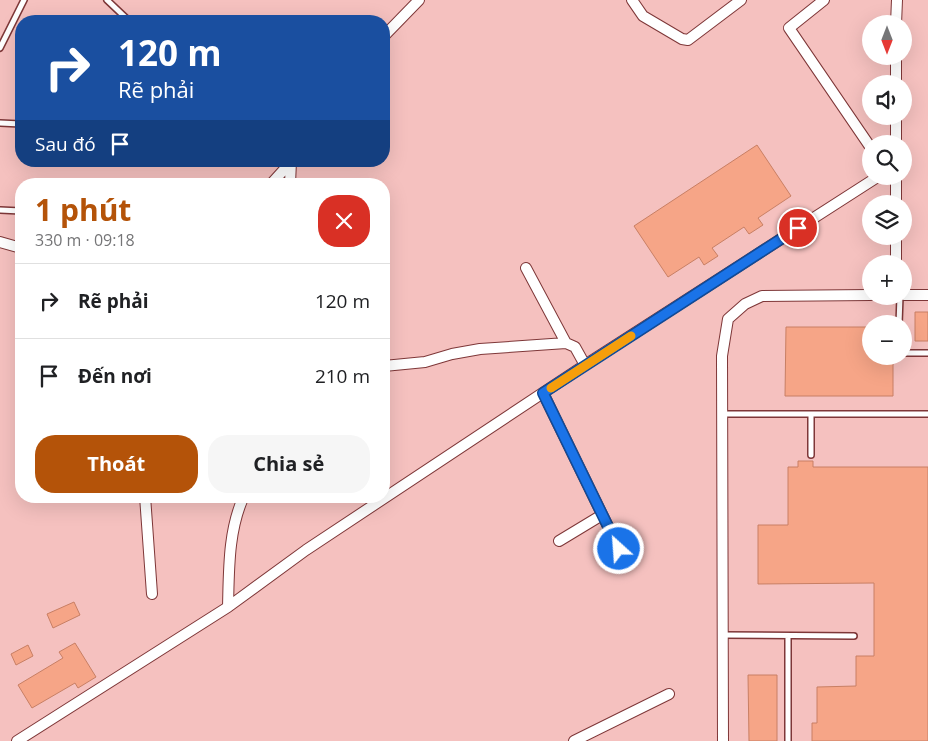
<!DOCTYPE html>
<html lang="vi">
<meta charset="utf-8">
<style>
:root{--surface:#fff;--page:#f6f6f6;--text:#202124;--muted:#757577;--line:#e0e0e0;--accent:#b45309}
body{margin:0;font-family:"Open Sans",sans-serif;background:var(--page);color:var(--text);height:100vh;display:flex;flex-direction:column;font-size:19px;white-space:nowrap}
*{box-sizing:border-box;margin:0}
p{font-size:16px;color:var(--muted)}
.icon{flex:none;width:28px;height:28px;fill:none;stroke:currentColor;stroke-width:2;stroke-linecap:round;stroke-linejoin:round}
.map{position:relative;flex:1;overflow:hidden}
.sheet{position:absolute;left:15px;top:178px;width:375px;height:325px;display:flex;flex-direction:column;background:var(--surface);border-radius:20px;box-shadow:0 5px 20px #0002}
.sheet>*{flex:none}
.guide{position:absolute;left:15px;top:15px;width:375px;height:152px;border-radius:20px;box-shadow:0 5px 20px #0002;background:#1a4fa0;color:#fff;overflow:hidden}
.needle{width:32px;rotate:180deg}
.tools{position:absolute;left:862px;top:15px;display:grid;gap:10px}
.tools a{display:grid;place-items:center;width:50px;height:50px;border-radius:50%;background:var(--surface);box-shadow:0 5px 20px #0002;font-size:25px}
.pin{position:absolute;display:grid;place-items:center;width:42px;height:42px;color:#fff;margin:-21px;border:2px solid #fff;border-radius:50%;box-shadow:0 1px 5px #0007}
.me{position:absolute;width:55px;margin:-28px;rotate:334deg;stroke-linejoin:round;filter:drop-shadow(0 0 4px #0008)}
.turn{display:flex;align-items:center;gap:18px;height:105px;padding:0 20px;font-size:22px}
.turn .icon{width:65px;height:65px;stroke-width:2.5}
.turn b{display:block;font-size:35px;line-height:42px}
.then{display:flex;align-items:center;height:48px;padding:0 20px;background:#0003;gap:10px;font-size:19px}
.round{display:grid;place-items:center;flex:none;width:52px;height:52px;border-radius:20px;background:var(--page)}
.head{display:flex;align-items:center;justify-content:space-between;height:85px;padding:0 20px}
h1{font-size:30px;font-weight:700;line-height:38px;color:var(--accent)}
.primary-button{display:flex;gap:10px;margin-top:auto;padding:10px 20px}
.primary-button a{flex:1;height:58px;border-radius:20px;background:var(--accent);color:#fff;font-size:20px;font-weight:700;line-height:58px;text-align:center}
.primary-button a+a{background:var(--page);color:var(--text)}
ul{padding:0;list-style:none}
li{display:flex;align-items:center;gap:15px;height:75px;padding:0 20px;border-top:1px solid var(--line)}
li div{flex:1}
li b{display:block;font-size:19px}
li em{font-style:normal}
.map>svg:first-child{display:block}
.building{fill:#f6a587;stroke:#c87f64}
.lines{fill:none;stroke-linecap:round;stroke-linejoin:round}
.service-casing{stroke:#7e3738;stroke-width:8}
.minor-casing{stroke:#7e3738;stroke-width:12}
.service{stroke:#fff;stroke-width:5}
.minor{stroke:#fff;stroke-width:10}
.route-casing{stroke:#114b97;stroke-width:12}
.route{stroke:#1a73e8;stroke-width:9}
.slow{stroke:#f59e0b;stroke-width:9}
</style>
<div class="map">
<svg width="928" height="741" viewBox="0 0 928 741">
<rect width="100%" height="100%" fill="#f5c1bf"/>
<path class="building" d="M 757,145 L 791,196 L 758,218 L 763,225 L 749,234 L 744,227 L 712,248 L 718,256 L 704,265 L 699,257 L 668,277 L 634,226 Z
M 915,312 L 928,312 L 928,341 L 915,341 Z
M 786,327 L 871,327 L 871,356 L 893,356 L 893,396 L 785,396 Z
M 798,461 L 813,461 L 813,467 L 928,467 L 928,741 L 812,741 L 812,723 L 817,723 L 817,687 L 856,686 L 856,656 L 874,656 L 874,583 L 758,584 L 758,525 L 788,525 L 788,467 L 798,467 Z
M 74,602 L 80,615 L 53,628 L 47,614 Z
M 75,643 L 96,677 L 78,688 L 75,683 L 32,708 L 18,685 L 63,658 L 59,652 Z
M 28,645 L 33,656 L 16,665 L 11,654 Z
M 748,675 L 777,675 L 777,741 L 749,741 Z"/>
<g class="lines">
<defs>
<path id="service" d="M 107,0 L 126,18
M 0,48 L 24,0
M 0,123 L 21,124
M 0,210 L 21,211
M 899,324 L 900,296
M 904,353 L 928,353
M 722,414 L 928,414
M 811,455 L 811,414
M 723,635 L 854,636
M 788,741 L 788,636"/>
<path id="minor" d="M 632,0 L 643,16 L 682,39 L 688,40 L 741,0
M 824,0 L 789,28 L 871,148
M 896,24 L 897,0
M 384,36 L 419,0
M 896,56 L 896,84
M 896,116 L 896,144
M 896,176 L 896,204
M 271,184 L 290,163
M 290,184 L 291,161
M 896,236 L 896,264
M 0,242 L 21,248
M 526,268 L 566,343
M 904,295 L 928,295
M 384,366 L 425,362 L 452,354 L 480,349 L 566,343 L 575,347 L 585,365
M 543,393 L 619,549
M 145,496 L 152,594
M 559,541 L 602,515
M 228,607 C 229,571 228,530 244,496
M 17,741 L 228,607 L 306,550 L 585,365 L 879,176
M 574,741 L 669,694
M 723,741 L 722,356 L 728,319 L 745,304 L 762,296 L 871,295"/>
</defs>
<use href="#service" class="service-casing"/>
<use href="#minor" class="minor-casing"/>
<use href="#service" class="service"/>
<use href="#minor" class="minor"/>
</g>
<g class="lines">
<defs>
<path id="route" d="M 619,549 L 543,393 L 798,228"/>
</defs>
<use href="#route" class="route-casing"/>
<use href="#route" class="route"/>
<path class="slow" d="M 551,388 L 631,336"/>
</g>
</svg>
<div class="tools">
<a><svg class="needle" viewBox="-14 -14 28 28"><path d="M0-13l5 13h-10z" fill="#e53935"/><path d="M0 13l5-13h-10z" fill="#757577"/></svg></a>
<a><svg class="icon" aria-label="sound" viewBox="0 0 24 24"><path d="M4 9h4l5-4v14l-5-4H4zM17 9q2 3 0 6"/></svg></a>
<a><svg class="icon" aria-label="search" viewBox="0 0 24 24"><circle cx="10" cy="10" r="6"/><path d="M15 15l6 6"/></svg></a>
<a><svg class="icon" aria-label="layers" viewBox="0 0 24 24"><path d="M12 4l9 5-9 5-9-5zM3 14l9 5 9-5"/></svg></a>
<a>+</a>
<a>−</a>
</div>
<div class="pin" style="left:798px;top:228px;background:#d93025"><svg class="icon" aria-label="arrive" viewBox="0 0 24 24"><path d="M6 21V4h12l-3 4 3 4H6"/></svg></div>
<svg class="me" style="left:619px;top:549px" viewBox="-20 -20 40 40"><circle r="17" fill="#1a73e8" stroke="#fff" stroke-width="3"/><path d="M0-11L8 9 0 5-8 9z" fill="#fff"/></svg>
<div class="guide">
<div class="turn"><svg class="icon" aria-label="right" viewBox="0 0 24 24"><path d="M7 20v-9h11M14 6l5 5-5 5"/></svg><div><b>120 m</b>Rẽ phải</div></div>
<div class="then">Sau đó<svg class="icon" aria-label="arrive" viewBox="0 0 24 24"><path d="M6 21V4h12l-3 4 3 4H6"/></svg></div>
</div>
<section class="sheet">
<div class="head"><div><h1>1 phút</h1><p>330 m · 09:18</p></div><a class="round" style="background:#d93025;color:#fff"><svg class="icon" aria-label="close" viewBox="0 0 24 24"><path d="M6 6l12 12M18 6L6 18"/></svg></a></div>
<ul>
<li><svg class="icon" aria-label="right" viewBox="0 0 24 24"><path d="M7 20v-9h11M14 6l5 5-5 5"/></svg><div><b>Rẽ phải</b></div><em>120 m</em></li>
<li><svg class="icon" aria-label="arrive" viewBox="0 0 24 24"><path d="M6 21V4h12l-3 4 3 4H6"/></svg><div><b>Đến nơi</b></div><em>210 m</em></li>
</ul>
<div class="primary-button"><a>Thoát</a><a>Chia sẻ</a></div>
</section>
</div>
